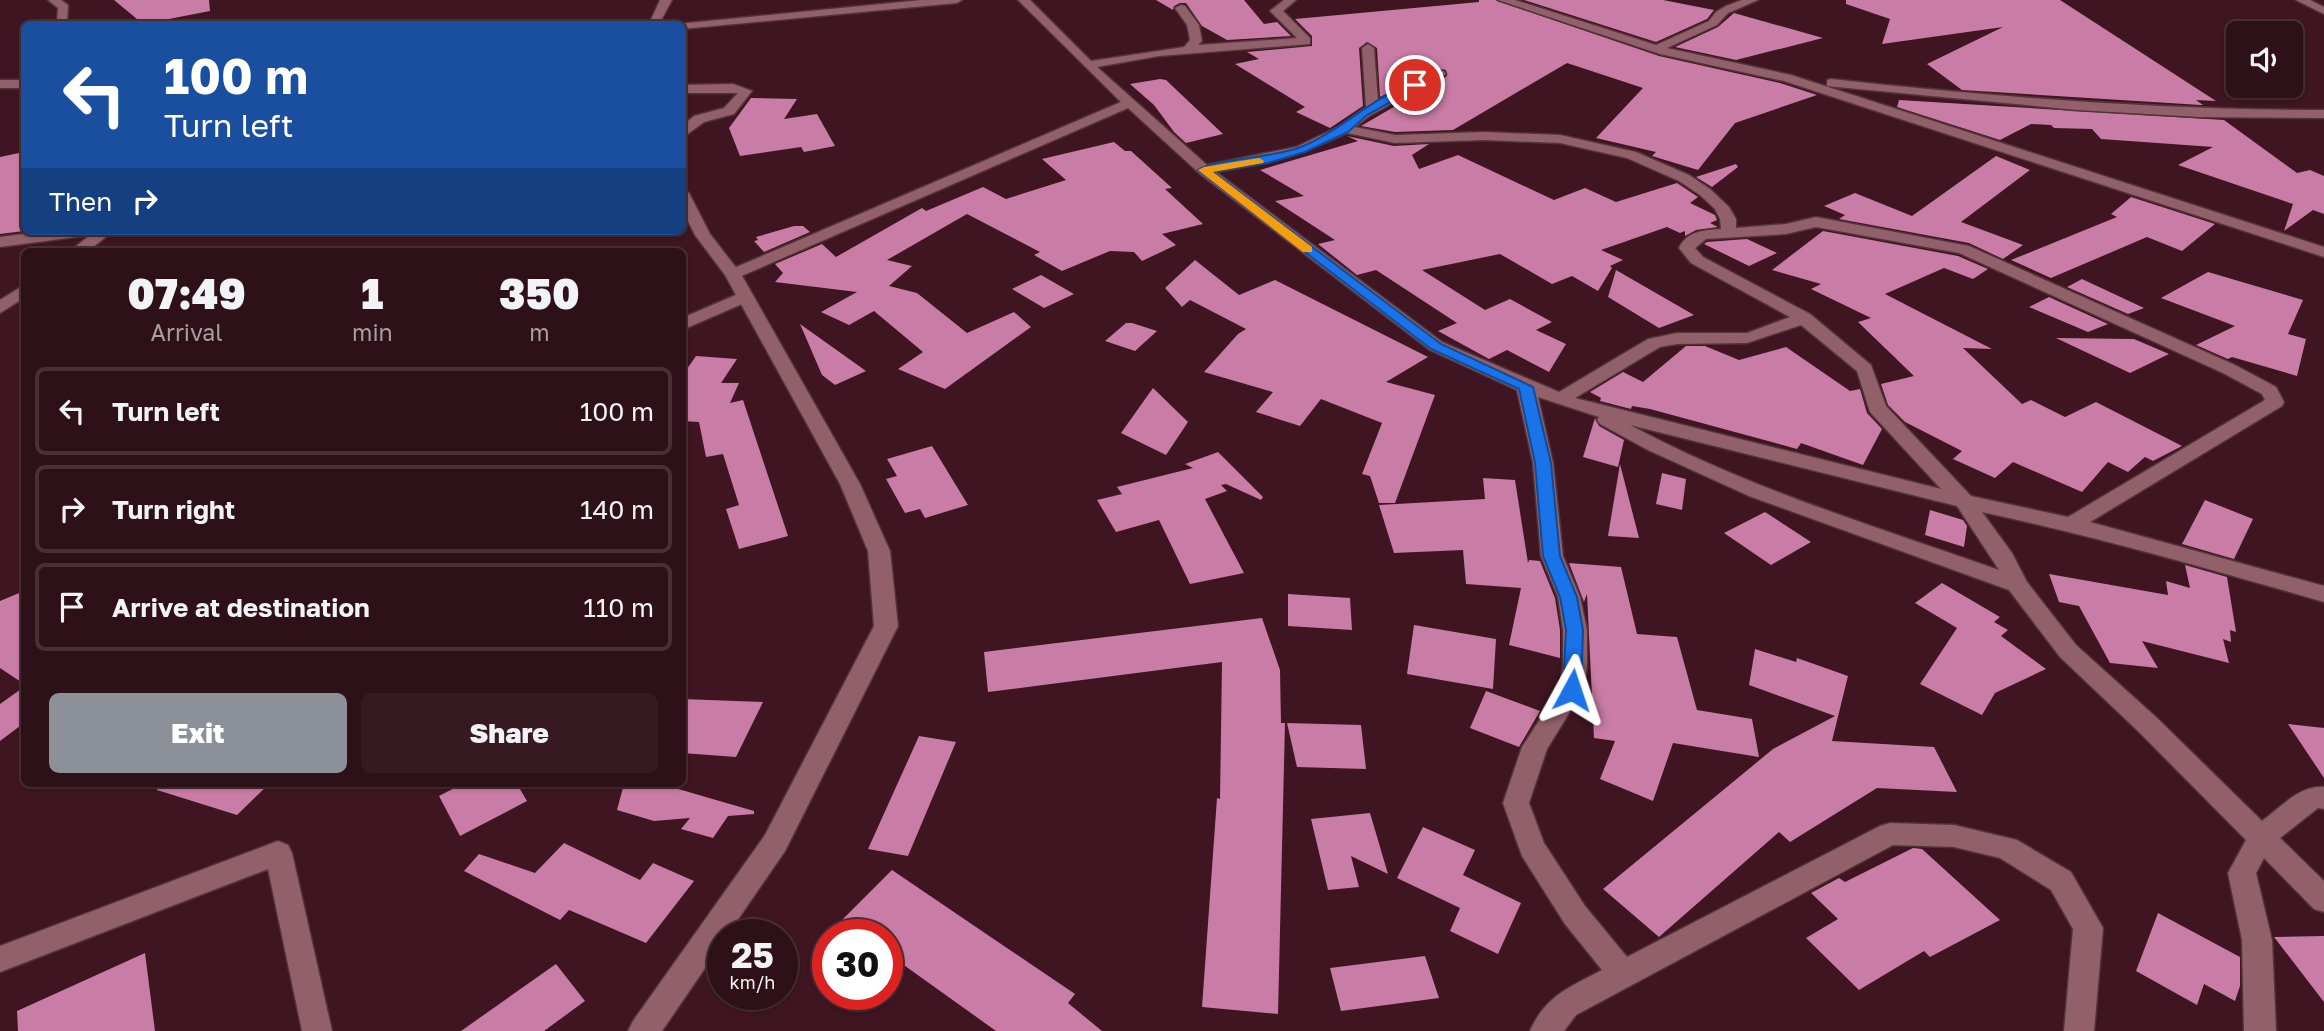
<!DOCTYPE html>
<style>
:root{--surface:#2e1018;--page:#361921;--text:#f1f3f6;--muted:#a79da2;--line:#493037;--accent:#8c9099}
body{margin:0;font-family:"Golos Text",sans-serif;background:var(--page);color:var(--text);height:100vh;display:flex;flex-direction:column;font-size:26px;white-space:nowrap}
*{box-sizing:border-box;margin:0}
p{font-size:23px;color:var(--muted)}
.icon{flex:none;width:38px;height:38px;fill:none;stroke:currentColor;stroke-width:2;stroke-linecap:round;stroke-linejoin:round}
.map{position:relative;flex:1;overflow:hidden}
.details{position:absolute;left:21px;top:248px;width:665px;height:539px;display:flex;flex-direction:column;background:var(--surface);border-radius:10px;box-shadow:0 2px 5px #0004,0 0 0 2px var(--line)}
.details>*{flex:none}
.guide{position:absolute;left:21px;top:21px;width:665px;height:214px;border-radius:10px;box-shadow:0 2px 5px #0004,0 0 0 2px var(--line);background:#1a4fa0;color:#fff;overflow:hidden}
.buttons{position:absolute;left:2226px;top:21px;display:grid;gap:14px}
.buttons a{display:grid;place-items:center;width:77px;height:77px;border-radius:10px;background:var(--surface);box-shadow:0 2px 5px #0004,0 0 0 2px var(--line);font-size:35px}
.speed{position:absolute;left:707px;top:919px;display:flex;gap:14px;font-size:35px;font-weight:700;text-align:center}
.speed>*{display:grid;place-content:center;width:91px;height:91px;border-radius:50%;background:var(--surface);box-shadow:0 2px 5px #0004,0 0 0 2px var(--line);line-height:1}
.speed small{font-size:18px;font-weight:400}
.speed .limit{border:10px solid #d22;background:#fff;color:#111}
.pin{position:absolute;display:grid;place-items:center;width:60px;height:60px;color:#fff;margin:-30px;border:4px solid #fff;border-radius:50%;box-shadow:0 2px 7px #0007}
.me{position:absolute;width:77px;margin:-38px;rotate:5deg;stroke-linejoin:round;filter:drop-shadow(0 0 5px #0008)}
.turn{display:flex;align-items:center;gap:24px;height:147px;padding:0 28px;font-size:32px}
.turn .icon{width:91px;height:91px;stroke-width:2.5}
.turn b{display:block;font-size:49px;line-height:60px}
.then{display:flex;align-items:center;height:66px;padding:0 28px;background:#0003;gap:14px;font-size:26px}
.eta{display:flex;justify-content:space-evenly;align-items:center;height:119px;text-align:center}
.eta b{font-size:42px;font-weight:800;line-height:49px}
.primary-button{display:flex;gap:14px;margin-top:auto;padding:14px 28px}
.primary-button a{flex:1;height:80px;border-radius:10px;background:var(--accent);color:#fff;font-size:28px;font-weight:800;line-height:80px;text-align:center}
.primary-button a+a{background:var(--page);color:var(--text)}
ul{padding:0;list-style:none}
li{display:flex;align-items:center;gap:21px;height:88px;margin:0 14px 10px;padding:0 14px;border:4px solid var(--line);border-radius:10px}
li div{flex:1}
li b{display:block;font-size:26px}
li em{font-style:normal}
.map>svg:first-child{display:block}
.building{fill:#c97ca5}
.lines{fill:none;stroke-linecap:round;stroke-linejoin:round}
.minor-casing{stroke:#53333a;stroke-width:3}
.tertiary-casing{stroke:#53333a;stroke-width:3}
.minor{fill:#92606a;fill-rule:evenodd}
.tertiary{fill:#92606a;fill-rule:evenodd}
.route{fill:#1a73e8;stroke:#114b97;stroke-width:2}
.slow{fill:#f59e0b}
</style>
<div class="map">
<svg width="2324" height="1031" viewBox="0 0 2324 1031">
<rect width="100%" height="100%" fill="#3e1520"/>
<path class="building" d="M 114,0 L 209,0 L 210,11 L 143,24 Z
M 1156,0 L 1244,0 L 1264,24 L 1277,22 L 1291,36 L 1227,40 L 1202,26 L 1186,3 L 1180,3 L 1174,6 L 1173,10 Z
M 1479,0 L 1495,0 L 1659,56 L 1780,83 L 1817,95 L 1735,123 L 1698,170 L 1652,156 L 1656,152 L 1596,138 L 1643,88 L 1567,63 L 1453,130 L 1395,132 L 1361,126 L 1447,76 L 1446,70 L 1435,69 L 1380,97 L 1377,48 L 1367,42 L 1359,48 L 1363,106 L 1330,128 L 1296,112 L 1305,107 L 1235,64 L 1259,59 L 1247,52 L 1312,46 L 1312,36 L 1295,19 L 1479,2 Z
M 1524,0 L 1663,0 L 1714,10 L 1707,19 L 1656,42 Z
M 1846,0 L 2060,0 L 2216,101 L 2196,100 L 2203,105 L 2201,105 L 1962,90 L 1927,64 L 2003,27 L 1882,44 L 1890,19 L 1846,4 Z
M 1734,13 L 1823,38 L 1736,60 L 1675,47 L 1718,27 Z
M 1160,79 L 1166,80 L 1223,134 L 1186,143 L 1174,132 L 1154,105 L 1130,84 Z
M 751,98 L 797,99 L 784,119 L 817,114 L 835,146 L 804,152 L 801,147 L 740,156 L 729,128 Z
M 1899,100 L 2224,120 L 2297,173 L 2310,170 L 2324,176 L 2324,214 L 2313,210 L 2284,231 L 2293,204 L 2178,165 L 2213,147 L 2101,139 L 2092,129 L 2054,128 L 2051,125 L 2031,124 L 2000,140 L 1897,107 Z
M 1347,136 L 1394,146 L 1429,144 L 1412,155 L 1419,169 L 1458,155 L 1554,200 L 1585,188 L 1616,202 L 1677,183 L 1698,197 L 1690,203 L 1715,215 L 1717,220 L 1710,223 L 1718,227 L 1696,230 L 1685,236 L 1685,231 L 1680,233 L 1667,227 L 1601,250 L 1623,260 L 1610,266 L 1612,268 L 1598,291 L 1572,276 L 1552,284 L 1500,254 L 1422,270 L 1485,310 L 1510,299 L 1552,322 L 1536,330 L 1566,344 L 1549,372 L 1507,350 L 1489,359 L 1438,331 L 1457,323 L 1376,270 L 1357,275 L 1318,244 L 1335,240 L 1275,201 L 1304,196 L 1260,170 L 1358,141 Z
M 1114,142 L 1125,151 L 1131,151 L 1172,188 L 1165,189 L 1203,224 L 1162,234 L 1176,245 L 1142,261 L 1134,252 L 1110,251 L 1062,271 L 1034,255 L 1040,252 L 967,214 L 887,260 L 912,266 L 889,286 L 917,293 L 967,333 L 1014,312 L 1031,327 L 945,389 L 898,369 L 923,352 L 874,311 L 849,325 L 821,312 L 857,292 L 775,282 L 783,273 L 775,264 L 822,244 L 836,257 L 922,208 L 926,211 L 983,187 L 1006,199 L 1066,180 L 1042,159 Z
M 24,152 L 24,231 L 0,234 L 0,157 Z
M 1996,156 L 2030,170 L 1961,222 L 2023,245 L 2003,259 L 1969,243 L 1839,219 L 1845,215 L 1824,206 L 1855,193 L 1912,216 Z
M 1736,164 L 1738,167 L 1712,187 L 1696,177 Z
M 2131,197 L 2215,224 L 2182,251 L 2147,237 L 2051,278 L 2011,260 L 2117,217 L 2111,214 Z
M 794,226 L 803,226 L 810,232 L 764,252 L 754,241 L 758,240 L 756,237 Z
M 1823,231 L 1958,256 L 1988,269 L 1973,279 L 1944,268 L 1885,294 L 1992,349 L 1963,348 L 2022,404 L 2031,400 L 2065,417 L 2096,402 L 2182,446 L 2153,461 L 2145,457 L 2128,472 L 2108,462 L 2082,492 L 2013,462 L 1995,478 L 1953,459 L 1962,451 L 1905,422 L 1888,405 L 1881,384 L 1914,376 L 1858,322 L 1871,318 L 1811,289 L 1821,284 L 1772,270 Z
M 1747,239 L 1777,253 L 1749,266 L 1704,244 L 1707,242 Z
M 1195,260 L 1239,295 L 1275,280 L 1428,357 L 1386,382 L 1435,395 L 1395,503 L 1379,503 L 1370,476 L 1362,474 L 1382,423 L 1321,399 L 1300,426 L 1256,412 L 1273,392 L 1204,372 L 1238,334 L 1246,329 L 1190,300 L 1182,307 L 1165,288 Z
M 1616,270 L 1694,315 L 1659,328 L 1608,297 Z
M 2208,272 L 2303,300 L 2288,334 L 2306,339 L 2297,376 L 2232,357 L 2228,359 L 2196,345 L 2235,326 L 2161,298 Z
M 1041,275 L 1074,294 L 1044,308 L 1012,289 Z
M 2082,279 L 2144,308 L 2128,314 L 2067,287 Z
M 2049,297 L 2108,324 L 2088,332 L 2029,307 Z
M 1126,323 L 1132,323 L 1157,331 L 1135,351 L 1105,341 Z
M 800,324 L 866,371 L 835,385 L 822,375 Z
M 2056,338 L 2134,339 L 2169,354 L 2130,373 Z
M 1686,346 L 1705,346 L 1739,360 L 1786,347 L 1850,391 L 1860,389 L 1867,413 L 1882,429 L 1863,465 L 1801,443 L 1797,449 L 1650,409 L 1632,406 L 1631,409 L 1600,401 L 1601,398 L 1590,392 L 1623,372 L 1643,382 Z
M 696,356 L 737,359 L 721,383 L 739,383 L 730,403 L 743,400 L 788,536 L 739,549 L 726,509 L 739,505 L 723,454 L 706,457 L 699,422 L 682,421 L 682,376 Z
M 1153,388 L 1188,422 L 1166,455 L 1121,433 Z
M 1595,418 L 1599,426 L 1624,440 L 1618,467 L 1583,457 Z
M 932,446 L 968,505 L 925,518 L 920,509 L 905,513 L 886,479 L 897,476 L 887,459 Z
M 1218,452 L 1263,497 L 1261,500 L 1226,484 L 1221,485 L 1227,491 L 1205,499 L 1244,573 L 1190,584 L 1159,520 L 1116,532 L 1097,500 L 1122,494 L 1117,487 L 1193,468 L 1185,464 Z
M 1620,464 L 1639,538 L 1608,536 Z
M 1662,473 L 1686,479 L 1682,510 L 1656,504 Z
M 1483,478 L 1515,480 L 1528,563 L 1529,560 L 1540,561 L 1555,598 L 1560,630 L 1560,658 L 1509,645 L 1521,588 L 1466,584 L 1463,550 L 1394,553 L 1379,505 L 1485,499 Z
M 2205,500 L 2253,519 L 2234,559 L 2182,544 Z
M 1930,510 L 1963,520 L 1967,526 L 1964,547 L 1925,535 Z
M 1765,512 L 1811,542 L 1771,565 L 1724,533 Z
M 1569,563 L 1621,567 L 1637,634 L 1677,637 L 1697,710 L 1752,719 L 1759,757 L 1673,743 L 1653,801 L 1600,779 L 1615,741 L 1594,738 L 1587,594 L 1584,602 Z
M 2185,565 L 2227,577 L 2236,632 L 2230,630 L 2231,642 L 2223,639 L 2229,663 L 2142,641 L 2158,668 L 2110,663 L 2079,606 L 2059,602 L 2049,574 L 2168,595 L 2166,581 L 2190,588 Z
M 1942,583 L 2000,617 L 1994,622 L 2008,630 L 2001,636 L 2046,669 L 1995,693 L 1982,715 L 1920,684 L 1957,628 L 1915,603 Z
M 24,591 L 24,684 L 0,668 L 0,601 Z
M 1288,594 L 1350,598 L 1352,630 L 1288,626 Z
M 1262,618 L 1280,670 L 1281,723 L 1285,723 L 1278,1014 L 1202,1007 L 1217,798 L 1220,799 L 1222,662 L 988,692 L 984,652 Z
M 1414,625 L 1496,639 L 1493,689 L 1407,674 Z
M 1755,649 L 1796,662 L 1797,658 L 1848,676 L 1832,741 L 1934,747 L 1957,792 L 1877,788 L 1790,842 L 1779,832 L 1659,937 L 1603,889 L 1773,749 L 1835,716 L 1749,685 Z
M 24,687 L 24,723 L 0,741 L 0,704 Z
M 1486,691 L 1540,711 L 1519,747 L 1470,728 Z
M 682,699 L 763,702 L 736,757 L 682,753 Z
M 1287,723 L 1361,725 L 1366,769 L 1297,767 Z
M 2288,724 L 2324,728 L 2324,778 Z
M 919,736 L 956,742 L 908,856 L 868,849 Z
M 157,784 L 269,784 L 237,815 L 157,790 Z
M 462,784 L 517,784 L 527,801 L 460,836 L 439,796 Z
M 624,784 L 661,784 L 754,811 L 754,814 L 728,816 L 713,838 L 681,829 L 690,818 L 654,821 L 617,810 Z
M 1370,813 L 1388,874 L 1351,856 L 1359,887 L 1328,890 L 1311,819 Z
M 1423,827 L 1475,850 L 1463,875 L 1521,903 L 1498,954 L 1450,931 L 1460,908 L 1397,878 Z
M 564,843 L 640,880 L 653,863 L 694,881 L 646,943 L 569,910 L 560,920 L 464,871 L 479,854 L 535,873 Z
M 1913,848 L 1922,849 L 2000,920 L 1930,957 L 1924,951 L 1859,990 L 1806,938 L 1838,919 L 1811,893 L 1839,878 L 1845,882 Z
M 892,870 L 1075,994 L 1068,1003 L 1102,1031 L 996,1031 L 887,953 L 887,934 L 862,934 L 842,920 Z
M 2158,913 L 2240,957 L 2240,986 L 2235,1001 L 2204,984 L 2197,1005 L 2136,971 Z
M 2324,936 L 2324,1002 L 2274,937 Z
M 145,953 L 155,1031 L 18,1031 L 17,1011 Z
M 1425,956 L 1439,998 L 1341,1011 L 1330,968 Z
M 556,964 L 585,1001 L 544,1031 L 461,1031 Z"/>
<g class="lines">
<defs>
<path id="minor" d="M 48,0 L 61,0 L 68,5 L 67,24 L 57,24 L 58,8 Z
M 922,0 L 962,0 L 957,3 L 682,29 L 682,24 L 677,24 Z
M 1018,0 L 1030,0 L 1091,61 L 1184,47 L 1190,40 L 1187,25 L 1175,8 L 1181,5 L 1185,6 L 1199,25 L 1202,41 L 1198,45 L 1297,38 L 1270,11 L 1284,0 L 1296,0 L 1283,11 L 1310,38 L 1310,44 L 1159,56 L 1097,67 L 1207,165 L 1296,147 L 1340,126 L 1366,107 L 1362,48 L 1368,44 L 1374,48 L 1378,101 L 1436,71 L 1444,71 L 1446,74 L 1369,116 L 1355,127 L 1395,135 L 1484,132 L 1560,135 L 1636,152 L 1689,175 L 1710,189 L 1729,207 L 1736,219 L 1736,228 L 1786,224 L 1816,217 L 1969,246 L 2235,365 L 2276,387 L 2284,402 L 2282,406 L 2090,522 L 2324,586 L 2324,602 C 2210,569 2098,537 1982,512 L 2012,553 L 2027,582 L 2076,645 L 2157,718 L 2262,821 C 2281,807 2300,785 2324,787 L 2324,809 L 2318,808 L 2280,838 L 2324,881 L 2324,912 L 2314,909 L 2264,858 L 2256,873 L 2272,940 L 2276,1031 L 2244,1031 L 2242,940 L 2228,873 L 2246,840 L 2139,732 L 2060,657 L 2009,590 L 1749,496 L 1648,450 L 1600,424 L 1597,420 L 1599,417 L 1538,397 L 1553,463 L 1563,556 L 1580,597 L 1587,630 L 1587,665 L 1584,689 L 1547,749 L 1529,803 L 1544,843 L 1585,906 L 1627,957 L 1880,826 L 1890,823 L 1954,825 L 2017,840 L 2071,872 L 2103,928 L 2094,1031 L 2064,1031 L 2073,929 L 2051,890 L 2000,858 L 1954,847 L 1893,845 L 1576,1015 L 1564,1031 L 1530,1031 C 1545,996 1570,987 1602,970 L 1565,924 L 1522,856 L 1503,803 L 1522,747 L 1560,688 L 1563,665 L 1563,630 L 1558,597 L 1541,556 L 1533,463 L 1517,390 L 1430,350 L 1199,173 L 1128,108 L 739,277 L 733,279 L 725,274 L 727,271 L 1121,102 ZM 1347,133 L 1395,143 L 1484,140 L 1560,143 L 1627,158 L 1679,181 L 1700,195 L 1715,209 L 1720,219 L 1721,229 C 1704,230 1687,231 1679,248 L 1691,263 L 1790,317 L 1747,333 L 1677,333 L 1648,339 L 1559,392 L 1442,342 L 1216,172 C 1268,163 1299,156 1347,133 ZM 1816,227 L 1959,253 L 2223,373 L 2262,394 L 2265,400 L 2068,517 L 1971,496 L 1886,406 L 1871,365 L 1810,314 L 1703,257 L 1695,248 L 1706,239 L 1786,234 ZM 1801,325 L 1857,371 L 1870,412 L 1941,489 L 1575,398 L 1660,347 L 1677,344 L 1747,343 ZM 1630,425 L 1957,506 L 1999,570 C 1874,526 1747,488 1630,425 Z
M 1498,0 L 1515,0 L 1656,45 L 1709,21 L 1716,12 L 1726,6 L 1742,0 L 1758,0 L 1728,13 L 1717,25 L 1667,48 L 1791,75 L 2324,247 L 2324,257 L 1784,81 L 1660,54 Z
M 2296,0 L 2310,0 L 2324,7 L 2324,14 Z
M 1831,79 C 1995,97 2159,110 2324,110 L 2324,118 L 2200,117 L 2077,110 L 1827,86 L 1827,80 Z
M 0,80 L 24,80 L 24,88 L 0,88 Z
M 733,84 L 752,91 L 734,114 L 704,122 L 682,138 L 682,126 L 694,116 L 724,108 L 738,93 L 682,93 L 682,85 Z
M 48,231 L 91,231 L 83,236 L 0,247 L 0,237 Z
M 95,231 L 113,231 L 87,252 L 69,252 Z
M 24,285 L 24,298 L 0,313 L 0,300 Z
M 745,291 L 753,296 L 751,300 L 682,330 L 682,318 Z
M 278,841 L 288,845 L 292,853 L 332,1031 L 302,1031 L 268,869 L 0,972 L 0,946 Z"/>
<path id="tertiary" d="M 660,0 L 672,0 L 659,24 L 649,24 Z
M 682,189 L 689,193 L 710,234 L 741,274 L 860,484 L 890,551 L 898,626 L 785,851 L 728,934 L 723,934 L 723,942 L 662,1031 L 628,1031 L 633,1021 L 765,835 L 874,626 L 868,551 L 840,484 L 725,275 L 695,235 L 682,209 Z"/>
</defs>
<use href="#minor" class="minor-casing"/>
<use href="#tertiary" class="tertiary-casing"/>
<use href="#minor" class="minor"/>
<use href="#tertiary" class="tertiary"/>
</g>
<path class="route" d="M 1415,82 L 1418,83 L 1418,87 L 1367,115 L 1348,132 L 1305,152 L 1268,163 L 1213,172 L 1441,344 L 1533,387 L 1551,463 L 1560,556 L 1577,597 L 1583,630 L 1581,690 L 1578,694 L 1565,694 L 1563,690 L 1566,630 L 1560,597 L 1543,556 L 1535,463 L 1519,389 L 1431,349 L 1198,170 C 1212,160 1274,157 1298,148 C 1340,132 1372,97 1415,82 Z"/>
<path class="slow" d="M 1259,158 L 1264,161 L 1263,163 L 1213,172 L 1312,247 L 1312,252 L 1303,252 L 1198,170 L 1204,167 Z"/>
</svg>
<div class="buttons">
<a><svg class="icon" aria-label="sound" viewBox="0 0 24 24"><path d="M4 9h4l5-4v14l-5-4H4zM17 9q2 3 0 6"/></svg></a>
</div>
<div class="speed"><div>25<small>km/h</small></div><div class="limit">30</div></div>
<div class="pin" style="left:1415px;top:85px;background:#d93025"><svg class="icon" aria-label="arrive" viewBox="0 0 24 24"><path d="M6 21V4h12l-3 4 3 4H6"/></svg></div>
<svg class="me" style="left:1572px;top:690px" viewBox="-20 -20 40 40"><path d="M0-17L14 15 0 8-14 15z" fill="#1a73e8" stroke="#fff" stroke-width="4"/></svg>
<div class="guide">
<div class="turn"><svg class="icon" aria-label="left" viewBox="0 0 24 24"><path d="M17 20v-9H6M10 6l-5 5 5 5"/></svg><div><b>100 m</b>Turn left</div></div>
<div class="then">Then<svg class="icon" aria-label="right" viewBox="0 0 24 24"><path d="M7 20v-9h11M14 6l5 5-5 5"/></svg></div>
</div>
<section class="details">
<div class="eta">
<div><b>07:49</b><p>Arrival</p></div>
<div><b>1</b><p>min</p></div>
<div><b>350</b><p>m</p></div>
</div>
<ul>
<li><svg class="icon" aria-label="left" viewBox="0 0 24 24"><path d="M17 20v-9H6M10 6l-5 5 5 5"/></svg><div><b>Turn left</b></div><em>100 m</em></li>
<li><svg class="icon" aria-label="right" viewBox="0 0 24 24"><path d="M7 20v-9h11M14 6l5 5-5 5"/></svg><div><b>Turn right</b></div><em>140 m</em></li>
<li><svg class="icon" aria-label="arrive" viewBox="0 0 24 24"><path d="M6 21V4h12l-3 4 3 4H6"/></svg><div><b>Arrive at destination</b></div><em>110 m</em></li>
</ul>
<div class="primary-button"><a>Exit</a><a>Share</a></div>
</section>
</div>
